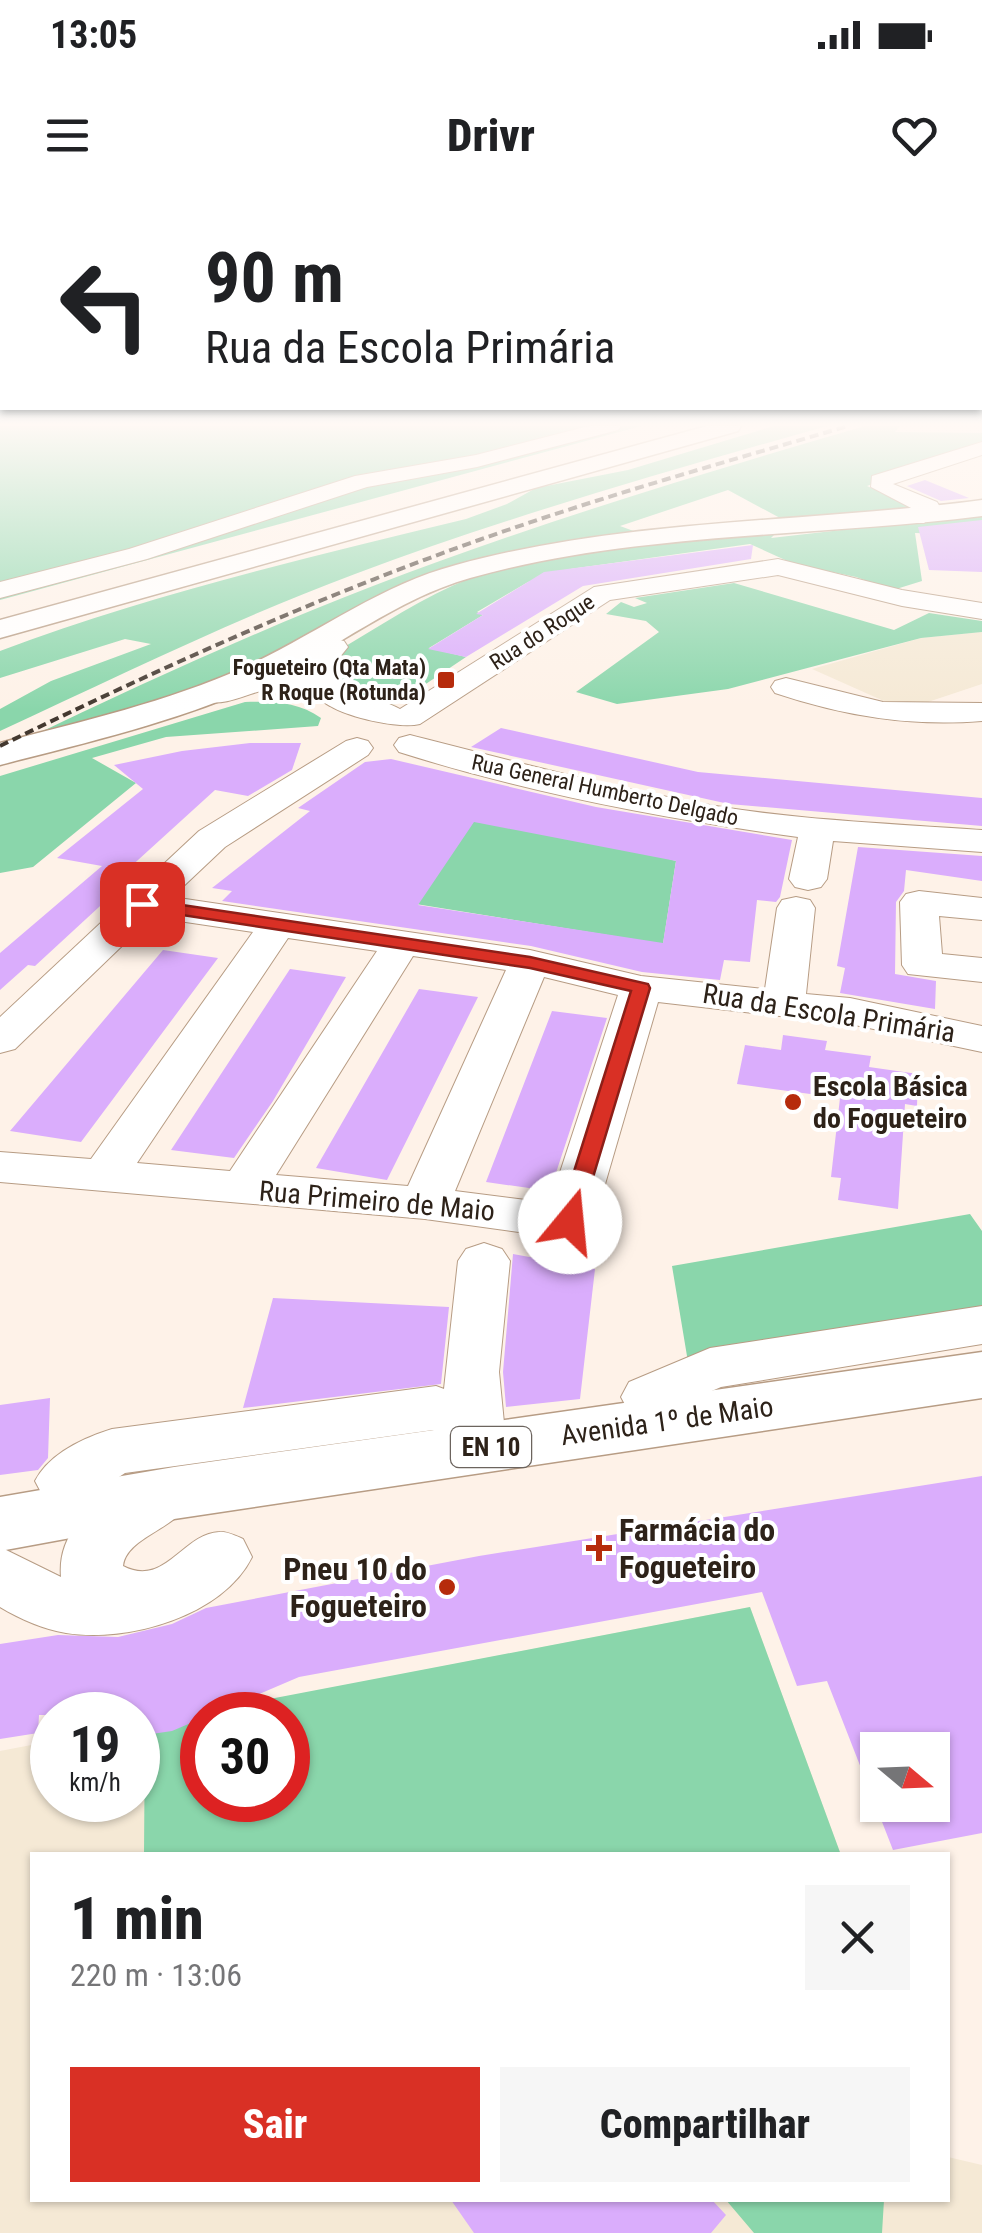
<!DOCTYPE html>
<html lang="pt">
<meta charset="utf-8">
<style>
:root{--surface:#fff;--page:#f6f6f6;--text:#202124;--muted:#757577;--accent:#d93025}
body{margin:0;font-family:"Roboto Condensed",sans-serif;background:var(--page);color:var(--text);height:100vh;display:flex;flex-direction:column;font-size:38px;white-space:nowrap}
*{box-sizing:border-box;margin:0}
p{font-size:32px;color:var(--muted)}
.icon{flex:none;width:55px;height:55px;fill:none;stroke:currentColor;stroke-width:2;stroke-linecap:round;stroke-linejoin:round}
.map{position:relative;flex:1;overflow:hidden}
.side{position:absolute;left:30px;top:1652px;width:920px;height:350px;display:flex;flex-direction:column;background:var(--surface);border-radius:0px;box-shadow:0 2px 8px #0004}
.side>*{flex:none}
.guide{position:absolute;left:0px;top:0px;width:982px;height:210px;box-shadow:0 2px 8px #0004;background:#fff;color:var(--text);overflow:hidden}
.needle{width:65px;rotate:109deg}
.tools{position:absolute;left:860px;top:1532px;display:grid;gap:20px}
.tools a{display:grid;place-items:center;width:90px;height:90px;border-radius:0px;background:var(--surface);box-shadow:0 2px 8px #0004;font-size:50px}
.speed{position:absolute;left:30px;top:1492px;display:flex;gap:20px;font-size:50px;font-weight:700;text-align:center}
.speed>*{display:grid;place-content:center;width:130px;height:130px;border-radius:50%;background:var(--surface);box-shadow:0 2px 8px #0004;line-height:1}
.speed small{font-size:25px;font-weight:400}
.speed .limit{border:15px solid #d22;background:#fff;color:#111}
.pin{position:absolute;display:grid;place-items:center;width:85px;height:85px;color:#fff;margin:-42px;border-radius:20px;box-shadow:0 5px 15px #0006}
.me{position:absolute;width:110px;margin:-55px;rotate:17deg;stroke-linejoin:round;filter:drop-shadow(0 0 8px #0008)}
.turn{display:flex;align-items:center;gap:35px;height:210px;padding:0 40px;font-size:45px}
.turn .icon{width:130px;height:130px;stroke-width:2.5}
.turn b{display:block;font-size:70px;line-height:85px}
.round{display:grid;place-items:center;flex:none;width:105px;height:105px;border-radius:0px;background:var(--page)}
.overview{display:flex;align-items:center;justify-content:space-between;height:170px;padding:0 40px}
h1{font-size:60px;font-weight:800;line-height:75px}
.action{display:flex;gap:20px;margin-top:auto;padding:20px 40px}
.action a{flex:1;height:115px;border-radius:0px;background:var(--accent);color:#fff;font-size:40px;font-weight:800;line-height:115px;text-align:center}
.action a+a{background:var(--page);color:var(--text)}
.status{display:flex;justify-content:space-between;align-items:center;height:70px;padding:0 50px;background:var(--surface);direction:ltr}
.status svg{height:28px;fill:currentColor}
header{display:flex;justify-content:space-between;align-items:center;height:130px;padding:0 40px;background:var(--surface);font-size:45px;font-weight:800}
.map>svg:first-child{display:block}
.industrial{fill:#f5e9d5;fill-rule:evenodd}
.green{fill:#8ad6ab;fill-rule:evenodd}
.building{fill:#daadfc;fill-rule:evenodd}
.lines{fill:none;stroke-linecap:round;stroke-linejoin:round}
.minor-casing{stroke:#b79c84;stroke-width:2}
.major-casing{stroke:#b79c84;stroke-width:3}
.highway-casing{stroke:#b79c84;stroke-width:3}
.minor{fill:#fff;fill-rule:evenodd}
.major{fill:#fff;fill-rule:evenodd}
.highway{fill:#fff;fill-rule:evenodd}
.rail{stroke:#43382f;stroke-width:4;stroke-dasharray:9 5;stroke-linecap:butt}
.route{fill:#d93025;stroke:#8d1f18;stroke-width:2.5}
.poi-dot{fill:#b62b0c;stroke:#fff;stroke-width:4}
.labels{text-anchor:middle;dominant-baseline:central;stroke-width:8;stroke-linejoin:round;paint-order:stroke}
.far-street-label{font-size:22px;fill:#2d2219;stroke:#fff}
.far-poi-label{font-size:22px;font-weight:bold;fill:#2d2219;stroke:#fff;text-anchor:end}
.shield{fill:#fff;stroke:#6c645e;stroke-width:2.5}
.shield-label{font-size:25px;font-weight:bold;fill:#2d2219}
.street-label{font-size:28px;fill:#2d2219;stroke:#fff}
.poi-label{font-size:28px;font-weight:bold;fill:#2d2219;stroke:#fff;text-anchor:start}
.near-poi-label{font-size:32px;font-weight:bold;fill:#2d2219;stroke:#fff;text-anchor:start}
</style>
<div class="status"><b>13:05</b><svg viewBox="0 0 49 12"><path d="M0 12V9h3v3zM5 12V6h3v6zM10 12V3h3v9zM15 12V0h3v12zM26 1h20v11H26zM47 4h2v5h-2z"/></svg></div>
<header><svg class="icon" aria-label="menu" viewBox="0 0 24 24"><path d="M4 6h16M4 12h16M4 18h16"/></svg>Drivr<svg class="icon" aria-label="heart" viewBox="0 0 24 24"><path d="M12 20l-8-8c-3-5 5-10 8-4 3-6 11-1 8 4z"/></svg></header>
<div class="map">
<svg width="982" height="2033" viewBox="0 0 982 2033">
<rect width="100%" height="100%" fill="#fef2e8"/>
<path class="industrial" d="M 982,432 L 982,484 L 904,510 L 812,469 L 921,438 Z
M 750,1407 L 841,1655 L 32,1655 L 32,2000 L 948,2000 L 948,1957 L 982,1965 L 982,2033 L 0,2033 L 0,1551 L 52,1541 L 52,1600 L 138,1600 L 138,1525 ZM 202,1515 L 288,1515 L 288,1600 L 202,1600 Z"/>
<path class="green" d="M 0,226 L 641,226 L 0,400 Z
M 774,226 L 827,226 C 668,271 509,316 355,374 C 234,419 117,477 0,531 L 0,509 L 51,481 L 151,444 L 125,439 L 0,478 L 0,451 C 150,394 310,357 466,319 L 507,304 L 536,288 L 628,270 Z
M 865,226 L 900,226 L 895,232 L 982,233 L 982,245 L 867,286 L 916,307 L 888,317 L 793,325 L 728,290 L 620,326 L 647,336 L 506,358 L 233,478 L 24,540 C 139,485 254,432 373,386 C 534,324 700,274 865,226 Z
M 982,314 L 982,335 L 915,333 L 922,381 L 893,390 L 856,377 L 794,364 L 750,344 L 570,369 L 528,382 L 477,412 L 483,415 L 429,448 L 466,457 L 396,504 L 376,505 L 333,483 L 328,460 L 336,452 C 380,426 424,396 471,378 C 557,345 683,341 775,334 L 771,338 Z
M 734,383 L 894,430 L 929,413 L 982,421 L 982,432 L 921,438 L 728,489 L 617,504 L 576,492 L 659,432 L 646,421 L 606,414 L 621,402 L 634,407 L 647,403 L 635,398 Z
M 245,502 C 272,501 299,502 321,518 L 318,526 L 166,537 L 92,558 L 136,583 L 33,667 L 0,673 L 0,576 Z
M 392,580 L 676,661 L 663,744 L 280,682 Z
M 970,1014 L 982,1031 L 982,1116 L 688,1162 L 672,1066 Z
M 750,1407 L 841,1655 L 144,1655 L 145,1523 ZM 202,1515 L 288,1515 L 288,1600 L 202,1600 Z
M 726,2000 L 884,2000 L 882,2033 L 754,2033 Z"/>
<path class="building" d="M 925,280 L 969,298 L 941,301 L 907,286 Z
M 982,320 L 982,372 L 929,370 L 918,327 Z
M 753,345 L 751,359 L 583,386 L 466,457 L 428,449 L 483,415 L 476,414 L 544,372 Z
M 501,528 L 698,572 L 982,598 L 982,626 L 729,604 L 471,547 Z
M 250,543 L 301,543 L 292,570 L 248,596 L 215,590 L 127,670 L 137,672 L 35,766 L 28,765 L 0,790 L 0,753 L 102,666 L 57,658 L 143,589 L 114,565 L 182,551 Z
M 391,559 L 596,607 L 792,640 L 780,697 L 776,702 L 757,700 L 750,762 L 724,760 L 720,780 L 642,772 L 531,746 L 222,701 L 232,691 L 212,688 L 310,611 L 298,608 L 365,562 ZM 474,622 L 676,661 L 663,743 L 418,705 Z
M 858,647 L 982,656 L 982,681 L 906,670 L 904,691 L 896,702 L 895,774 L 936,781 L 935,809 L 840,793 L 845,768 L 837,766 Z
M 163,750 L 218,758 L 81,942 L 10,931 Z
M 290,769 L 346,777 L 273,901 L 234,958 L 171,950 Z
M 419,789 L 478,797 L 387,980 L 316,968 Z
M 552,811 L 607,818 L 550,991 L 486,982 Z
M 783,835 L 827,841 L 825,850 L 871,856 L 869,867 L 918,874 L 917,906 L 905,904 L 898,1009 L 838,1000 L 841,978 L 831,977 L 840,898 L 737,884 L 745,845 L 781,850 Z
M 513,1054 L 595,1069 L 580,1199 L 506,1207 L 503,1172 Z
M 273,1098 L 449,1107 L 441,1184 L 243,1208 Z
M 50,1198 L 48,1258 L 38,1270 L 0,1275 L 0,1205 Z
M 982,1276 L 982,1633 L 893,1650 L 827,1481 L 797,1486 L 762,1392 L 299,1477 L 172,1531 L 138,1536 L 138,1515 L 39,1515 L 38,1533 L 0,1539 L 0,1444 L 58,1435 L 118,1437 L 172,1424 L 206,1408 L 479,1356 ZM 878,1550 L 932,1550 L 932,1605 L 878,1605 Z
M 451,2000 L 712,2000 L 726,2015 L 711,2033 L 474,2033 Z"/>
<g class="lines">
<defs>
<path id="minor" d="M 589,226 L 621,226 L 618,230 L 477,267 L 367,287 L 147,359 L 0,398 L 0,382 L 129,349 L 355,276 L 476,255 Z
M 982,242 L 982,255 L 893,284 L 937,302 L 940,307 L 924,323 L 908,323 L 904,318 L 913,309 L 871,287 L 872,276 Z
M 778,359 L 902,390 L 982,403 L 982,419 L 902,406 L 778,375 L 610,400 L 420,524 C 400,529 350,518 330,506 C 317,499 312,489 297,486 C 264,481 234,509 204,501 L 200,495 L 204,489 L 270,469 L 303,470 C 307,452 325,436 344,441 L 348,447 L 331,468 C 344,502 374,494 400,509 L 594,387 Z
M 786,478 L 883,502 L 982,503 L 982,521 C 910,527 844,516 775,493 L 771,487 L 775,481 Z
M 410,535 C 504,559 598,584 693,602 C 788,620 886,623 982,630 L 982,652 L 833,641 L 827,679 L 821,687 L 808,690 L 795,687 L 789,679 L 798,637 C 664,619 528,593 399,552 L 394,545 L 399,538 Z
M 357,538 L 368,541 L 373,548 L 368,555 L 225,647 L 172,697 L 530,750 L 641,776 L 765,789 L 777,708 L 782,700 L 796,697 L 810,700 L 815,708 L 806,794 L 850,798 L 982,826 L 982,852 L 850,824 L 658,802 L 594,1022 L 587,1034 L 569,1039 L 425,1019 L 0,982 L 0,952 L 91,959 L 253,732 L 152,717 L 15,849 L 0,853 L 0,817 L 199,631 L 346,541 ZM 288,738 L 377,751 L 230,971 L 137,963 ZM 413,756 L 506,770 L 408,986 L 276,975 ZM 544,777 L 618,795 L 550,1003 L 455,991 Z
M 919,691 L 982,698 L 982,720 L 939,716 L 942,754 L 982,758 L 982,782 L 908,774 L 902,765 L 900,702 L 906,694 Z
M 484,1043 L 502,1049 L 510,1061 L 499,1172 L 504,1223 L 495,1239 L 475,1245 L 433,1230 L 125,1273 C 96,1292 79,1309 44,1298 L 35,1281 C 49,1254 83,1238 112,1229 L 436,1186 L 444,1189 L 458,1061 L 466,1049 Z
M 982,1106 L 982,1144 L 721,1187 L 649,1218 L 629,1212 L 621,1197 L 629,1182 L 710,1148 Z
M 162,1275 L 183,1282 L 192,1299 C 176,1330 126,1337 123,1366 C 165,1388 182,1334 219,1332 C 226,1331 236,1336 243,1339 L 252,1357 C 223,1416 128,1443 66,1433 C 43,1429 20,1419 0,1407 L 0,1347 L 61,1377 C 56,1319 115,1290 162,1275 Z"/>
<path id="major" d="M 982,300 L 982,316 C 815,337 633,332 470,378 C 396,399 336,449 268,481 C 183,520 90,542 0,565 L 0,543 C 83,521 167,502 245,467 C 317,434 380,385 456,365 C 627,318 808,323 982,300 Z
M 982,1152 L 982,1198 L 174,1319 L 0,1351 L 0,1297 L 174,1267 Z"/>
<path id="highway" d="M 707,226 L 741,226 L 738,231 L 0,438 L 0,420 Z"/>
</defs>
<use href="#minor" class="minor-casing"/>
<use href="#major" class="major-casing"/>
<use href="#highway" class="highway-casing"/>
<use href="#minor" class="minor"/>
<use href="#major" class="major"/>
<use href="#highway" class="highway"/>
<path class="rail" d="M 0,546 C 156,470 315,398 479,340 C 600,297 725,262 848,226"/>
</g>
<linearGradient id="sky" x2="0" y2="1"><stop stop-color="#70c5ed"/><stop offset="0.44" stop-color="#fff9f5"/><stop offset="1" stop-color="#fff9f5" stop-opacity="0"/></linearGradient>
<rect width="982" height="510" fill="url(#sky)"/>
<path class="route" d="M 142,699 L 530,757 L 648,784 L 650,788 L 578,1027 L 570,1029 L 558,1022 L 631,791 L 530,768 L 136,708 L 136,700 Z"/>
<g class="poi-dot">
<rect x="436" y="470" width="20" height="20" rx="5"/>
<circle cx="793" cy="902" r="10"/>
<path d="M594 1333h10v10h10v10h-10v10h-10v-10h-10v-10h10z"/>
<circle cx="447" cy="1387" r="10"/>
</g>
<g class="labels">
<g class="far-street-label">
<text transform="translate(542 432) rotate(-33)">Rua do Roque</text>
<text transform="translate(605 590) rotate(12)">Rua General Humberto Delgado</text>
</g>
<g class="far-poi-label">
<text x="426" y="467">Fogueteiro (Qta Mata)<tspan x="426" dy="25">R Roque (Rotunda)</tspan></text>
</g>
<rect class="shield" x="451" y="1227" width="80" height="40" rx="8"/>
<g class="shield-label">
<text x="491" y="1247">EN 10</text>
</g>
<g class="street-label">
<text transform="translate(829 813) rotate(9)">Rua da Escola Primária</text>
<text transform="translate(377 1001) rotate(5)">Rua Primeiro de Maio</text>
<text transform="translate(667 1221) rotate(-8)">Avenida 1º de Maio</text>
</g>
<g class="poi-label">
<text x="813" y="886">Escola Básica<tspan x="813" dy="32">do Fogueteiro</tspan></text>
</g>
<g class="near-poi-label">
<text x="619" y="1330">Farmácia do<tspan x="619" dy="37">Fogueteiro</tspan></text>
<text x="427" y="1369" text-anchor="end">Pneu 10 do<tspan x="427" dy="37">Fogueteiro</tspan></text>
</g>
</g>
</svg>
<div class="tools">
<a><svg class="needle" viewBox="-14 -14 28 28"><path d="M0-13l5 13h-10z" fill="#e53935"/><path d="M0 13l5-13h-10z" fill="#757577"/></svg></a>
</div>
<div class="speed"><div>19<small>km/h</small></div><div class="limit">30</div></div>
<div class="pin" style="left:142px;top:704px;background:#d93025"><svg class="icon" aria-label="arrive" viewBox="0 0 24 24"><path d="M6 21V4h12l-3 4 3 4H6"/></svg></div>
<svg class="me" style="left:570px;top:1022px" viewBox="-20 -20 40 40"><circle r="19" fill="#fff"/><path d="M0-13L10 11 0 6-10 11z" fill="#d93025"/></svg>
<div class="guide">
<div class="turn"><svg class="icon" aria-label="left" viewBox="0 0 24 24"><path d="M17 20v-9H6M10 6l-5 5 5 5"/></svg><div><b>90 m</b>Rua da Escola Primária</div></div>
</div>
<section class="side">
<div class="overview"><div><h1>1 min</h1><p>220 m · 13:06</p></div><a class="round"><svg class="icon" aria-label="close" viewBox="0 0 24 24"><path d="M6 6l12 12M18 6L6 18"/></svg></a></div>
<div class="action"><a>Sair</a><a>Compartilhar</a></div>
</section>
</div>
